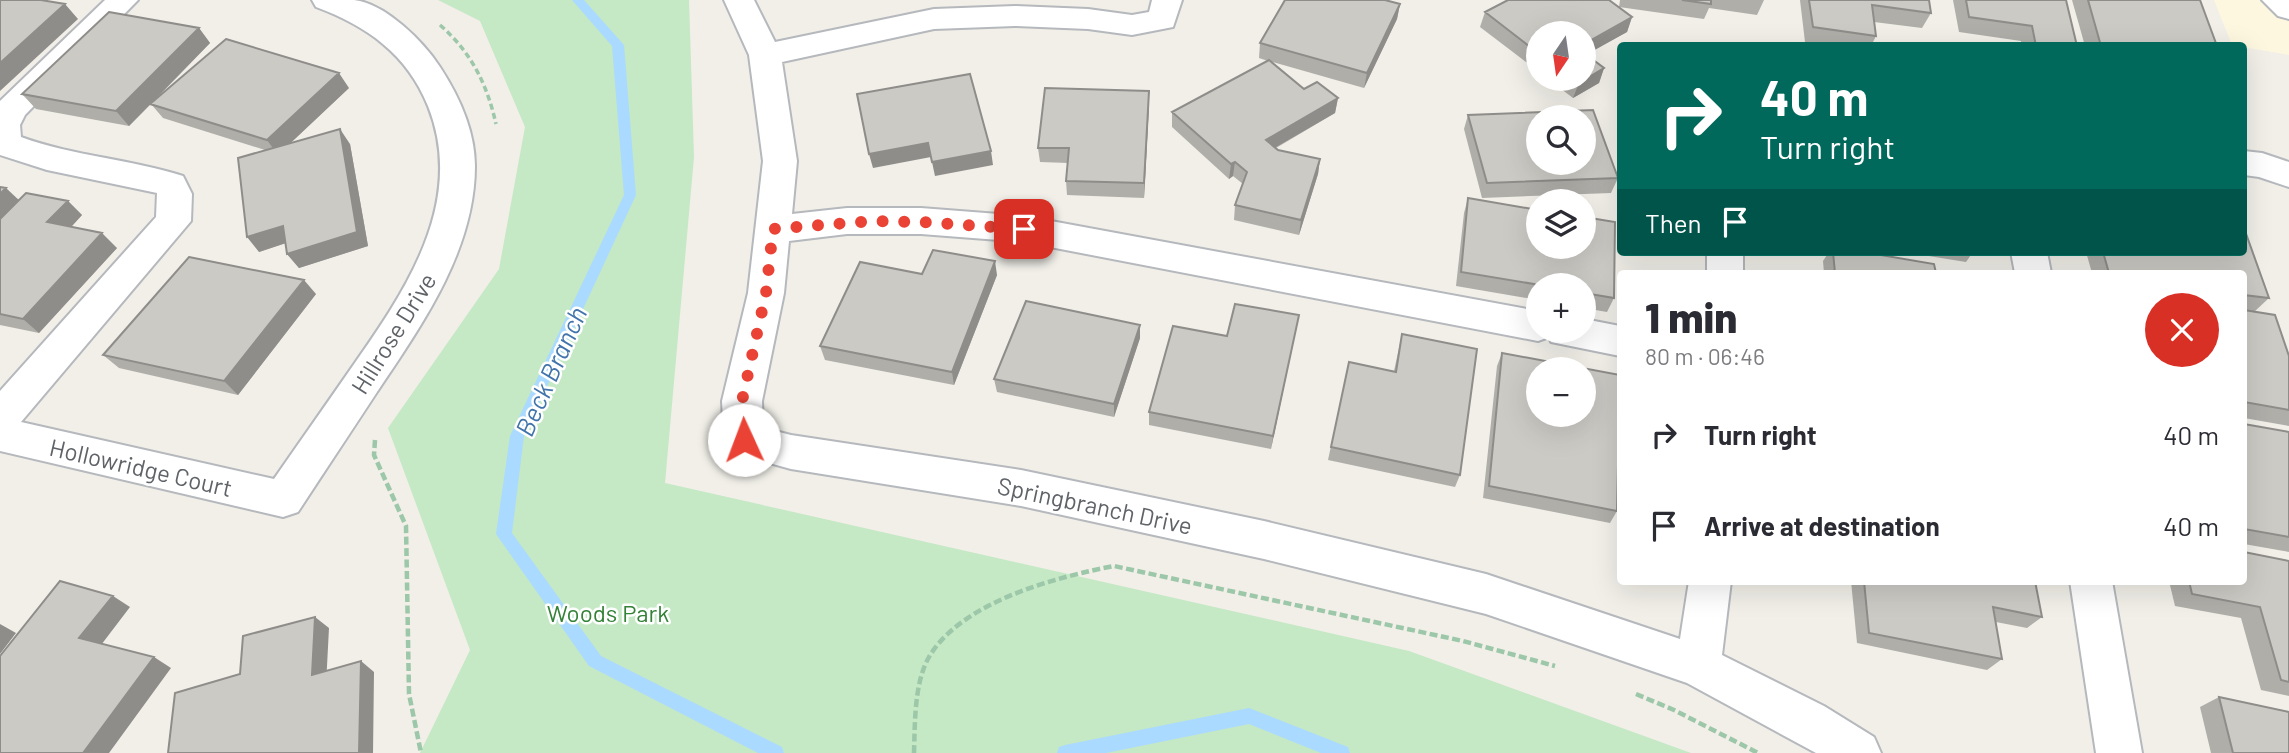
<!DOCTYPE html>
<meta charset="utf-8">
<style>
:root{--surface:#fff;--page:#f2f2f3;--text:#2b2b33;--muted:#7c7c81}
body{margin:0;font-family:Barlow,sans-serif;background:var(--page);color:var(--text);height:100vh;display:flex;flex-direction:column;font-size:26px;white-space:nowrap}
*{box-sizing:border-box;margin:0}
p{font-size:23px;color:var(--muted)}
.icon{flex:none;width:38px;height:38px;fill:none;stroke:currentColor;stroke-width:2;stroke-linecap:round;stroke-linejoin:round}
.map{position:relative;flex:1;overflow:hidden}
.details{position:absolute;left:1617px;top:270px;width:630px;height:315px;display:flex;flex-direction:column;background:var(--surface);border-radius:7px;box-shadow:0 7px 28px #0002}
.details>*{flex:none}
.hud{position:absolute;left:1617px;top:42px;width:630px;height:214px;border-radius:7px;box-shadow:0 7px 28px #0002;background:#00695c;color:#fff;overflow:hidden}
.needle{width:46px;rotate:193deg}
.tools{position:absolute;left:1526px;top:21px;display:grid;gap:14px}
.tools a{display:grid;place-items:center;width:70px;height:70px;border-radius:50%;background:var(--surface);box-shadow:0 7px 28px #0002;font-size:35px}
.pin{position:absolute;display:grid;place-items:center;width:60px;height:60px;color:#fff;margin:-30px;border-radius:14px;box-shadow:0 4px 10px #0006}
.me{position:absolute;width:77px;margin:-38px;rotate:358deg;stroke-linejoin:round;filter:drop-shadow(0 0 5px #0008)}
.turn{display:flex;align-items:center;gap:24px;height:147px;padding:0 28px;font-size:32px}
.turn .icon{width:91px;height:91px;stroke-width:2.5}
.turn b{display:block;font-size:49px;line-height:60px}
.then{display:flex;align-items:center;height:66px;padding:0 28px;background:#0003;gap:14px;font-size:26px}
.round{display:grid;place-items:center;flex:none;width:74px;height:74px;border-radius:37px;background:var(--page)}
.overview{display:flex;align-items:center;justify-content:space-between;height:119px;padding:0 28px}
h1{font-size:42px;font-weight:800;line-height:52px}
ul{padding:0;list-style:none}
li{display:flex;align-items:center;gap:21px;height:91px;padding:0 28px}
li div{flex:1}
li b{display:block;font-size:26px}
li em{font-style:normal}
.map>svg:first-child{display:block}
.commercial{fill:#fef7e0}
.green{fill:#c5e8c5}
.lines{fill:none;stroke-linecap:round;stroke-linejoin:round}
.stream{fill:#aadaff;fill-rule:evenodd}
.minor-casing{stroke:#b5b8bc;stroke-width:4}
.path-far1{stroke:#9cc7a9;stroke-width:3.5;stroke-dasharray:6 3.5;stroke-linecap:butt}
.path{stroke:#9cc7a9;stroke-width:4.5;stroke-dasharray:8 3.5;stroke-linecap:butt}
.minor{fill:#fff;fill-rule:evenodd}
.wall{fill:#afaea9}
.shaded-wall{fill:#8f8d8a}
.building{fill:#cccac5;stroke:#8f8d8a;stroke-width:2;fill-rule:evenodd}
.route{stroke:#ea4335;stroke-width:12;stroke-dasharray:0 21.6}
.labels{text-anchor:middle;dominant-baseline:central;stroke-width:5;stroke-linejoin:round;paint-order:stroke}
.street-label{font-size:24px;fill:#5f6368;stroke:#fff}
.park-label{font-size:24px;fill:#348238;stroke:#fff}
.water-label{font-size:26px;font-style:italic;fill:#4174aa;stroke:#fff}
</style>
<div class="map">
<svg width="2289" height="753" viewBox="0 0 2289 753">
<rect width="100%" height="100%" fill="#f1efe8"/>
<path class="commercial" d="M 2214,0 L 2289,0 L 2289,55 L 2232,45 Z"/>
<path class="green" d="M 438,0 L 689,0 L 694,157 L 665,483 L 1409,651 L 1691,753 L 420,753 L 470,650 L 388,428 L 499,269 L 525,127 L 480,21 Z"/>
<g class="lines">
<path class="stream" d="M 572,0 L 584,0 L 624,45 L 636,195 L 524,436 L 512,533 L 601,656 L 782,747 L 784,753 L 758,753 L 589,666 L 496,534 L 510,436 L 624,195 L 612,46 Z
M 1249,708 L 1348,747 L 1350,753 L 1321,753 L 1249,724 L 1106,753 L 1057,753 L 1059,747 L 1065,745 Z"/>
<defs>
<path id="minor" d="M 105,0 L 138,0 L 25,115 L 20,125 L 21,137 C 73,156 130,159 183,176 L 192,194 L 191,221 L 21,422 L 274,479 C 299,443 325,406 350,370 C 404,293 467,203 428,106 C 407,54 367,26 316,7 L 312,0 C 326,0 340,0 354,0 C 385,3 424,42 440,67 C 459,96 475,131 475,166 C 475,250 422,325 377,392 C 351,432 324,472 298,512 L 283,517 L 0,451 L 0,391 L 156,217 L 157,193 L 47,170 L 0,155 L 0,101 Z
M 724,0 L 754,0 L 775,42 L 934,9 L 1015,6 L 1088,9 L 1132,15 L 1149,12 L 1152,0 L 1182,0 L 1173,27 L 1132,35 L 1088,29 L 1015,26 L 934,29 L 782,62 L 797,161 L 792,214 L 847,208 L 921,208 L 1024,216 L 1538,311 L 1538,331 L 1584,331 L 1584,319 L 1620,326 L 1620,356 L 1551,342 L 1549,337 L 1538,341 L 1024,242 L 921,234 L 847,234 L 789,241 L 784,293 L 762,401 L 763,428 L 791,435 L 1021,470 L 1264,521 L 1486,574 L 1680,639 L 1689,581 L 1731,581 L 1722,655 L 1824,706 L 1874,737 L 1881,753 L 1816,753 L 1687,683 L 1486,614 L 1264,559 L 1021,506 L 791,469 L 730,452 L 724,440 L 722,401 L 748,293 L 763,161 L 749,55 Z
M 2262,0 L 2289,0 L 2289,19 L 2278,16 Z
M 2244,151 L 2262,153 L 2289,162 L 2289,187 L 2259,177 L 2244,175 Z
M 1707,252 L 1743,252 L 1743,273 L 1707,273 Z
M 2011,252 L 2047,252 L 2051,273 L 2015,273 Z
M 2070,581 L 2112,581 L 2142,753 L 2096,753 Z"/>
</defs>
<use href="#minor" class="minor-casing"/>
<path class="path-far1" d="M 440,25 C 471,52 487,84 496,124"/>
<path class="path" d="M 375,440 L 374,455 L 406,526 L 409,694 L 421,753
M 1636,694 L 1674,710 L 1758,753
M 914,753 C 915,724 914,683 929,657 C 961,602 1056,577 1114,566 L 1463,641 L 1555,666"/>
<use href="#minor" class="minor"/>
</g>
<path class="wall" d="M 1620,0 L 1764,0 L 1757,15 L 1709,8 L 1704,19 L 1619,7 Z
M 1800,0 L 1929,0 L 1931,13 L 1922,28 L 1874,22 L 1876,36 L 1871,46 L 1830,46 L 1805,42 Z
M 1953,0 L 2066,0 L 2077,46 L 2022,46 L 2021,41 L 1959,32 Z
M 2072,0 L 2200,0 L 2217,46 L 2085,46 Z
M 1400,4 L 1397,19 L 1364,88 L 1269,61 L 1304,89 L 1338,98 L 1335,113 L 1276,148 L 1278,150 L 1320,159 L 1318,174 L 1299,235 L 1234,220 L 1235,205 L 1243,184 L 1233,176 L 1229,179 L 1172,127 L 1172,112 L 1268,61 L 1259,58 L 1260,43 Z
M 1485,12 L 1632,17 L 1627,32 L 1586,54 L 1604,68 L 1599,83 L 1573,98 L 1548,79 L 1584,79 L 1538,33 L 1538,71 L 1480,27 Z
M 199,28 L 210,43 L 154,101 L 349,88 L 290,143 L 350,144 L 368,246 L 299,268 L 287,254 L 286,243 L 259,252 L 265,150 L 163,118 L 151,104 L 129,126 L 36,109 L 22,94 Z
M 1149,105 L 1144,198 L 1067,195 L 1066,181 L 1068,163 L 1040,162 L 1038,148 Z
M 1468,115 L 1618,178 L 1611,193 L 1482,198 L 1464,129 Z
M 0,187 L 19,200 L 68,201 L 82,215 L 71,227 L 117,248 L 39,333 L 0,325 Z
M 1468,198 L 1614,298 L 1607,312 L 1584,308 L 1584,285 L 1538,285 L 1538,300 L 1456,286 L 1464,213 Z
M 1829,252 L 1863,252 L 1936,273 L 1824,273 L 1823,261 Z
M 1904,252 L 1973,252 L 1966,262 Z
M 2086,252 L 2244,252 L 2269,298 L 2254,312 L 2289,356 L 2289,426 L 2244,418 L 2244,273 L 2092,273 Z
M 922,274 L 997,275 L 954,385 L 825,360 L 820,346 Z
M 316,294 L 238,395 L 119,368 L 103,355 Z
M 1296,329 L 1271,449 L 1149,425 L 1149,412 L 1227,336 Z
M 1402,334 L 1460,475 L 1455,487 L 1328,460 L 1349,362 L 1394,371 Z
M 1140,338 L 1114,417 L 997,392 L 994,379 Z
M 1502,353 L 1617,511 L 1610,523 L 1483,498 L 1497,366 Z
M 2244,424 L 2289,432 L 2289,552 L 2244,544 Z
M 2289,561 L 2289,696 L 2261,690 L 2241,618 L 2175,606 L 2169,581 L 2244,581 Z
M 1851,581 L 2035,581 L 2042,617 L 2027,628 L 1996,622 L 2002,659 L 1987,670 L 1857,643 Z
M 2219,697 L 2289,753 L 2211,753 L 2200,707 Z"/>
<path class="shaded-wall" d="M 65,4 L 78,19 L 0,91 L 0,63 Z
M 1400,4 L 1397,19 L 1364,88 L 1367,73 Z
M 1632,17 L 1627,32 L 1584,56 L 1584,44 Z
M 199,28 L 210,43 L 129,126 L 116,111 Z
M 1604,68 L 1599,83 L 1573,98 L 1579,83 Z
M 339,73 L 349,88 L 278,155 L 267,140 Z
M 1149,91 L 1149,105 L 1144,198 L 1144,183 Z
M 1338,98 L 1335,113 L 1264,154 L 1266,140 Z
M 340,129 L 350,144 L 368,246 L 299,268 L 287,254 Z
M 928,143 L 931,157 L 873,168 L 869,154 Z
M 991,151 L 993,165 L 935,176 L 932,162 Z
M 1320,159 L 1318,174 L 1299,235 L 1301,220 Z
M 1235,162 L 1233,176 L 1229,179 L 1231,164 Z
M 6,188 L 22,203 L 0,224 L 0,194 Z
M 68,201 L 82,215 L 62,237 L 47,222 Z
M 283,226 L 295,240 L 259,252 L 247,237 Z
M 102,233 L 117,248 L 39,333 L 23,319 Z
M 995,261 L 997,275 L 954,385 L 952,372 Z
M 304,280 L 316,294 L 238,395 L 224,381 Z
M 1299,315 L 1296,329 L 1271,449 L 1273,436 Z
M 1140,325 L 1140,338 L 1114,417 L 1114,404 Z
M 113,596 L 130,607 L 98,649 L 79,638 Z
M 315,617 L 329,628 L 326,685 L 312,675 Z
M 0,624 L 16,633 L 0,654 Z
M 154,657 L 171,668 L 109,753 L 83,753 Z
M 361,661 L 374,672 L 373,753 L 359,753 Z"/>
<path class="building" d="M 0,0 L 41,0 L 65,4 L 0,63 Z
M 1285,0 L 1385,0 L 1400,4 L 1367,73 L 1260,43 Z
M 1508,0 L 1609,0 L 1632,17 L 1584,44 L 1584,33 L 1538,33 L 1538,53 L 1485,12 Z
M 1682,0 L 1711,0 L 1711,4 Z
M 1809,0 L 1929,0 L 1931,13 L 1872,5 L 1876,36 L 1813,27 Z
M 1966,0 L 2066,0 L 2077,46 L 2036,46 L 2032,26 L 1969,17 Z
M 2088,0 L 2200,0 L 2217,46 L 2101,46 Z
M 109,12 L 199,28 L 116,111 L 22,94 Z
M 226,39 L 339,73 L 267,140 L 150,104 Z
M 1584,53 L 1604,68 L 1579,83 L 1573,79 L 1584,79 Z
M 1269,60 L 1304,89 L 1317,82 L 1338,98 L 1266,140 L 1278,150 L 1320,159 L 1301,220 L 1235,205 L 1247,172 L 1235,162 L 1231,164 L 1172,112 Z
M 970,74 L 991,151 L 932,162 L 928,143 L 869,154 L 857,94 Z
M 1045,88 L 1149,91 L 1144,183 L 1066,181 L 1069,148 L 1038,148 Z
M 1593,110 L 1618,178 L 1487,183 L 1468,115 ZM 1538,117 L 1584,117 L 1584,163 L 1538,163 Z
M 340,129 L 357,232 L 287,254 L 283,226 L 247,237 L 238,158 Z
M 0,187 L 6,188 L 0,194 Z
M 26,193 L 68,201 L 47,222 L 102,233 L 23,319 L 0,314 L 0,219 Z
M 1468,198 L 1538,210 L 1538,247 L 1584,247 L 1584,217 L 1615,222 L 1614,298 L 1584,293 L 1584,285 L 1540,285 L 1461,272 Z
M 2244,228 L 2269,298 L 2244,295 L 2244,273 L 2109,273 L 2103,252 L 2244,252 Z
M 933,250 L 995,261 L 952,372 L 820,346 L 860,262 L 922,274 Z
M 1833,252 L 1863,252 L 1934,264 L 1936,273 L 1835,273 Z
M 189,257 L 304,280 L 224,381 L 103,355 Z
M 1026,301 L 1140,325 L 1114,404 L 994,379 Z
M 1235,304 L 1299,315 L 1273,436 L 1149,412 L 1173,326 L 1227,336 Z
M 2244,310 L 2275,315 L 2289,356 L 2289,410 L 2244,402 Z
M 1402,334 L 1477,349 L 1460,475 L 1331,447 L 1349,362 L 1396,372 Z
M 1502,353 L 1620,375 L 1617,511 L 1489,486 ZM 1538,369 L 1584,369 L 1584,415 L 1538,415 Z
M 2244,424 L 2289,432 L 2289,537 L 2244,529 Z
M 2244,552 L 2289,561 L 2289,682 L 2281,680 L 2260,607 L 2192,594 L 2189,581 L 2244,581 Z
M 60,581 L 113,596 L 79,638 L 154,657 L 83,753 L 0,753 L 0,656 Z
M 1864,581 L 2035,581 L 2042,617 L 1993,607 L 2002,659 L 1869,633 Z
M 315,617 L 312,675 L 361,661 L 359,753 L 168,753 L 175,693 L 240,674 L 243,636 Z
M 2219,697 L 2289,712 L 2289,753 L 2233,753 Z"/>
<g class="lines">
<path class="route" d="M 744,440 L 742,401 L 766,293 L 773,229 L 872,221 L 921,222 L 1024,229"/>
</g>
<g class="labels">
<g class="street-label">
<text transform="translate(393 333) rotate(-58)">Hillrose Drive</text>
<text transform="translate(141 467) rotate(13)">Hollowridge Court</text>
<text transform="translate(1095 505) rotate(12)">Springbranch Drive</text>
</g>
<g class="park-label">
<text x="608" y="612">Woods Park</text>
</g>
<g class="water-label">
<text transform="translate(550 371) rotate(-66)">Beck Branch</text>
</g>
</g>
</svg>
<div class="tools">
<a><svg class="needle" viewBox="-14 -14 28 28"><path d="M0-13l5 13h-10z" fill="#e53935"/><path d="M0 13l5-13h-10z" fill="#7c7c81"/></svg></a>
<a><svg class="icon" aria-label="search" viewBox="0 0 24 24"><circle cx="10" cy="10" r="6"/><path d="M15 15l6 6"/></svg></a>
<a><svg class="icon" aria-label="layers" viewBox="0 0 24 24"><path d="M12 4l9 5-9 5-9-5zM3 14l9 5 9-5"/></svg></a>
<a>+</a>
<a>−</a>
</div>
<div class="pin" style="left:1024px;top:229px;background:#d93025"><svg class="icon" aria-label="arrive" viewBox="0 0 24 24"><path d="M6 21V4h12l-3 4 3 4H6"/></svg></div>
<svg class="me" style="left:744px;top:440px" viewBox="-20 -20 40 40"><circle r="19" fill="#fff"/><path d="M0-13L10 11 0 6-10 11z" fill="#ea4335"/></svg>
<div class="hud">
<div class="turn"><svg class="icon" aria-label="right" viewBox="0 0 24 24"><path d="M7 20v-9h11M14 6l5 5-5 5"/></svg><div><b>40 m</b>Turn right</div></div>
<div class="then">Then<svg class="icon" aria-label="arrive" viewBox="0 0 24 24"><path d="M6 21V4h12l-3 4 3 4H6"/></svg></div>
</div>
<section class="details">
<div class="overview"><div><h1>1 min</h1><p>80 m · 06:46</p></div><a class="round" style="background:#d93025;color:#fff"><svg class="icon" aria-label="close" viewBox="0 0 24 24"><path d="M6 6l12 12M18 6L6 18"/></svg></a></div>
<ul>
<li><svg class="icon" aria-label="right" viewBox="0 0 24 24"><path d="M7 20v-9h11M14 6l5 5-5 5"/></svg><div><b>Turn right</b></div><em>40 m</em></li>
<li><svg class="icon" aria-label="arrive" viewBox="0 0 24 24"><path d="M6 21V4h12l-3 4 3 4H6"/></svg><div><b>Arrive at destination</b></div><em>40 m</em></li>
</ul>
</section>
</div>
